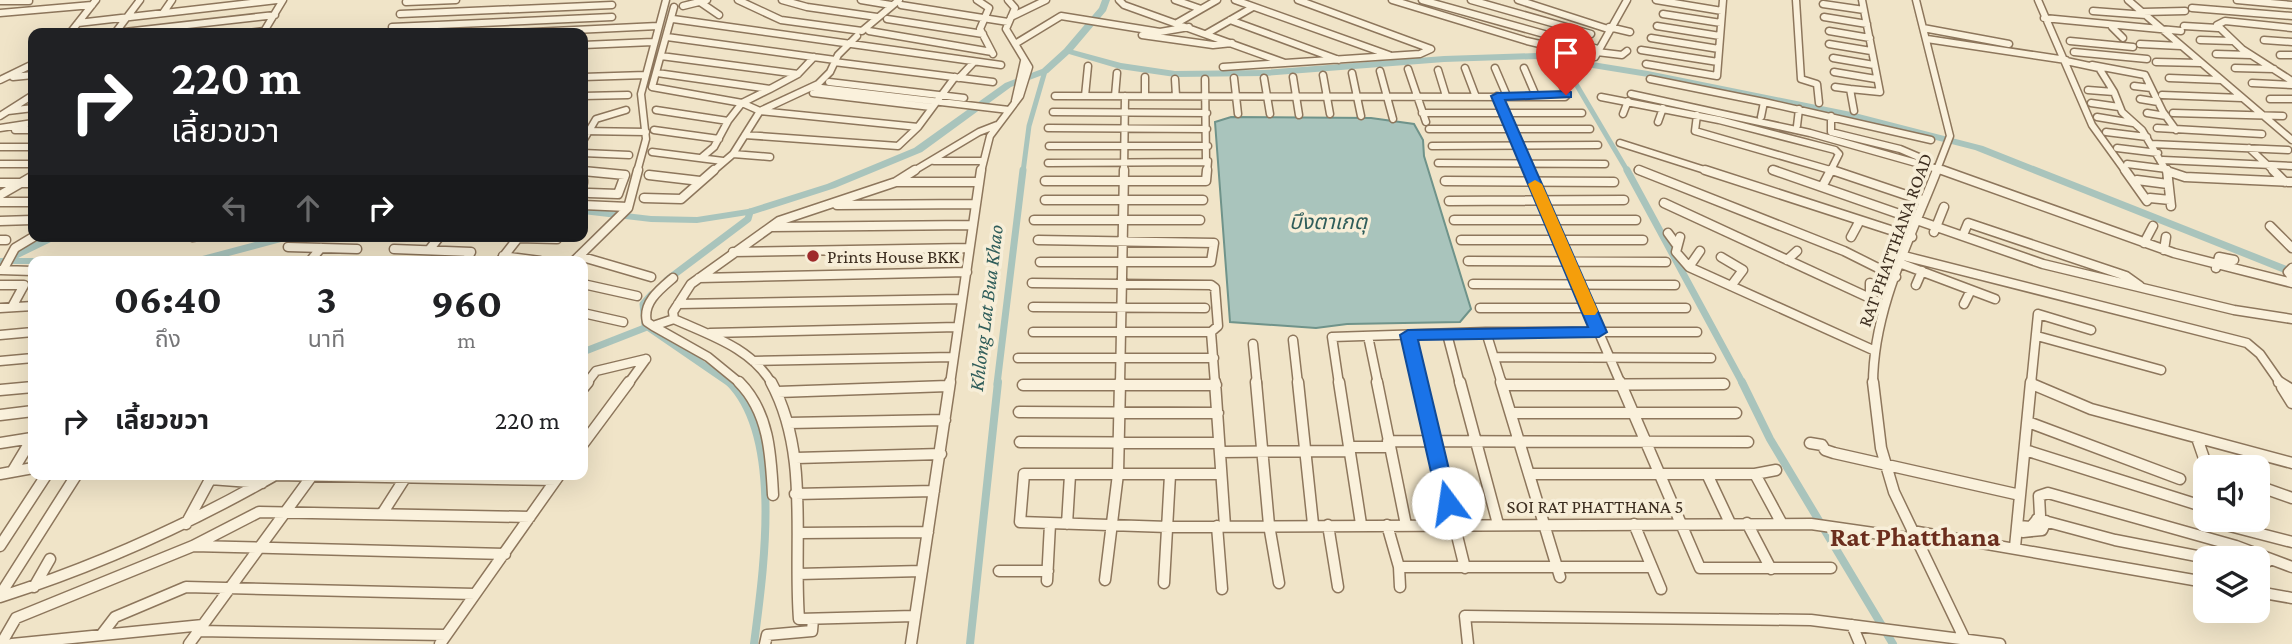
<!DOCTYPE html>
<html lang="th">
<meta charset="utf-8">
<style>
:root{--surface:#fff;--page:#f2f2f2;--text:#202124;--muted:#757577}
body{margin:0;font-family:"Crimson Pro","Noto Sans Thai",serif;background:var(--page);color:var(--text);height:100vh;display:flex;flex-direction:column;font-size:26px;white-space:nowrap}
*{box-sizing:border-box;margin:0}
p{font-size:23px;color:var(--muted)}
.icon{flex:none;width:38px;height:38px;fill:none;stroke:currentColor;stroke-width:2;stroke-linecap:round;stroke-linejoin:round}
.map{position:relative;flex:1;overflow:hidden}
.side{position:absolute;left:28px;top:256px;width:560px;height:224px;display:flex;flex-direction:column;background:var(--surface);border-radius:14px;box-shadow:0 7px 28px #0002}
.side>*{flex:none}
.top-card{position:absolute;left:28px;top:28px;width:560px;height:214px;border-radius:14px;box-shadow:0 7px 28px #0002;background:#202124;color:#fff;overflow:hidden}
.buttons{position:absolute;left:2193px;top:455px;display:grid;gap:14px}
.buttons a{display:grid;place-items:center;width:77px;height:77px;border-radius:14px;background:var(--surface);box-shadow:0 7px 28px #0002;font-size:35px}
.pin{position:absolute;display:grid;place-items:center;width:60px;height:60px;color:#fff;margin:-72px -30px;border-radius:50% 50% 50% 0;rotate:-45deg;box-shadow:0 0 7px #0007}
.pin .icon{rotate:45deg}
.me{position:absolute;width:77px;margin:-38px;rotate:346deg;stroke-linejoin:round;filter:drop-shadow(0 0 5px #0008)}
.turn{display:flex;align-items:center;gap:24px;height:147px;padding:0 28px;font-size:32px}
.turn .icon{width:91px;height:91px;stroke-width:2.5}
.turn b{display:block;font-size:49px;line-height:60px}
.lanes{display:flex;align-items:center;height:66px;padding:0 28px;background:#0003;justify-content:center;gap:35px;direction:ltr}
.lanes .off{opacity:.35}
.eta{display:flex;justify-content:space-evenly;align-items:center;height:119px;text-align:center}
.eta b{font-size:42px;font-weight:700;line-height:49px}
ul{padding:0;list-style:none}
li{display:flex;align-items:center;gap:21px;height:91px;padding:0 28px}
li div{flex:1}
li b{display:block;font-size:26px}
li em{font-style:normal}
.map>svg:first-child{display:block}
.water{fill:#a9c4bc;stroke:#6f938a;stroke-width:2}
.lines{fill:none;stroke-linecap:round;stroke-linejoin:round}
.canal-far2{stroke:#a9c4bc;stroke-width:5}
.canal-far1{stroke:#a9c4bc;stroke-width:7}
.canal{stroke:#a9c4bc;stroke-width:8}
.river{fill:#a9c4bc;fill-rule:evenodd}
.minor-far2-casing{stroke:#8d765c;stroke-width:9}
.minor-far1-casing{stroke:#8d765c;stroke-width:11}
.minor-casing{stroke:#8d765c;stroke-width:13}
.minor-far2{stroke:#faf1dc;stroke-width:6}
.minor-far1{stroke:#faf1dc;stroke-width:8}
.minor{stroke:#faf1dc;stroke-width:10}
.route{fill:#1a73e8;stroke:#114b97;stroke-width:2}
.slow{fill:#f59e0b}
.poi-dot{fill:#9e2a2b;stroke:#f7eed8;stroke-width:2.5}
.labels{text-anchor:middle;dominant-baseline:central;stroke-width:7;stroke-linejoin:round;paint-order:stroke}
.street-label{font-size:19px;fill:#3d2e20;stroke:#f7eed8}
.poi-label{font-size:19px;fill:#3d2e20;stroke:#f7eed8;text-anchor:start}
.water-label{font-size:21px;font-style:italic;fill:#2f5d5a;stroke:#f7eed8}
.near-quarter-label{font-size:28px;font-weight:bold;fill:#6b2e1e;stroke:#f7eed8}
</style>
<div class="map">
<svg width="2292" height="644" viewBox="0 0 2292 644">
<rect width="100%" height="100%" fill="#f0e4c8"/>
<path class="water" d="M 1231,117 L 1371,118 L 1414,124 L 1423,140 L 1424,156 L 1471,309 L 1460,322 L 1347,324 L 1316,328 L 1230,322 L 1215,122 Z"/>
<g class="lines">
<path class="canal-far2" d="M 1574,62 L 1576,84 L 1628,172
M 1023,172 L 1029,126 L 1045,71"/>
<path class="canal-far1" d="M 1627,170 L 1743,384
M 8,259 L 55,236
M 667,280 L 748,219 L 750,212
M 651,295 L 643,304 L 645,325 L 731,384
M 583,352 L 647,327
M 997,384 L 1023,170"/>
<path class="canal" d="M 729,382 C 784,437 763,573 754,644
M 1742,382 L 1770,439 L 1893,644
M 970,644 L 998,382"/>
<path class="river" d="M 1102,0 L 1110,0 L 1106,11 L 1073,50 L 1121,63 L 1175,71 L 1265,70 L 1444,56 L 1537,53 L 1648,71 L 1851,112 L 1983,146 L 2292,268 L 2292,276 L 1975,150 L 1850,118 L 1648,77 L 1537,59 L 1444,62 L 1265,76 L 1175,77 L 1120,69 L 1069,54 L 1048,73 L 1011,87 L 922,152 L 835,188 L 754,214 L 697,223 L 651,222 L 583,214 L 583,208 L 651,216 L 697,217 L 748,209 L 827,184 L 914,148 L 1005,83 L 1042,69 L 1064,49 L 1099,8 Z
M 278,236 L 297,236 L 296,238 L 210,261 L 189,261 L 191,259 Z
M 0,258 L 86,258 L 92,261 L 33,261 L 33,264 L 0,264 Z"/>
<defs>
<path id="minor-far2" d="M 738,0 L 781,20 L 862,31 L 899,0
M 782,0 L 807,7 L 877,17
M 861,0 L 891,5
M 977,0 L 989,8 L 980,29 L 993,54
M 1119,0 L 1124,5 L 1285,63
M 1175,0 L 1201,9
M 1235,0 L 1389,55
M 1392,0 L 1527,41 L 1595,57 L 1627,0
M 1422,0 L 1598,49
M 1471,0 L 1591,34
M 1518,0 L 1608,29
M 1656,0 L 1722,11
M 1796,0 L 1801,79 L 1817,84 L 1819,103
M 1916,0 L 1950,136 L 1936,172
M 2038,0 L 2092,125 L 2126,172
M 2128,0 L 2292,140
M 2237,0 L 2292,5
M 0,1 L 29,1
M 406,2 L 456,0
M 700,2 L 719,15
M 1823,4 L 1864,10
M 901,5 L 1008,22
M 683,6 L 707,0
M 674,7 L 652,87 L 742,103 L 760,111 L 733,154 L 712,172
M 2192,8 L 2292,16
M 2093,11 L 2146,15
M 2143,12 L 2185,11
M 0,13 L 92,5
M 163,13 L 172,0
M 400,14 L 612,5
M 1663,14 L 1721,23
M 1011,17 L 1046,0
M 1824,17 L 1867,24
M 2044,18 L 2181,31
M 673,19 L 1001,65
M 887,19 L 983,34
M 1230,20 L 1339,60
M 78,23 L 277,0
M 1177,23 L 1217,0
M 1657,26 L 1720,36
M 2184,26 L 2218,28
M 392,27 L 612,17
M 1609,27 L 1630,32
M 2112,27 L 2123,38
M 1923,28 L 2009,44
M 2292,28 L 2225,21 L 2217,25 L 2242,49 L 2292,81
M 869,31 L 992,52
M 1829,31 L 1870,38
M 70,33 L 96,0
M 115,33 L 140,0
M 116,33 L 275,15
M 248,33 L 264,31
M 263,33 L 283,0
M 512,33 L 658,26
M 1206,34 L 1253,7
M 1142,35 L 1213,45 L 1232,43
M 857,36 L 838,55 L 830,72 L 818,84 L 760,111 L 918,127
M 667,37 L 835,60
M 1651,38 L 1719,49
M 1927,39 L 2066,60
M 2200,40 L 2232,41
M 2264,40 L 2292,42
M 2070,41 L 2133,47
M 1015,44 L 1061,16 L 1160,32 L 1189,27
M 1829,44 L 1871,51
M 2140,44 L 2181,46
M 583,45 L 653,42
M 1641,50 L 1718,62
M 1597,52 L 1622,55 L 1627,51
M 2074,52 L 2147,59
M 2216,54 L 2251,55
M 2280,55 L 2292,55
M 661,56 L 798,74
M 1833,58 L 1874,65
M 2066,61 L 2099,68 L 2114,92 L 2088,90
M 834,62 L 993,82
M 2156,62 L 2201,63
M 1646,64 L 1717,76 L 1723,0
M 2092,65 L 2145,75 L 2163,112 L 2176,130
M 1223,67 L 1420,54 L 1431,49 L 1298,0
M 1465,68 L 1476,97
M 1495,68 L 1507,96
M 1524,68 L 1536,96
M 2235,68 L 2274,69
M 1408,69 L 1426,122
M 1438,70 L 1446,96
M 1380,71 L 1393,119
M 1834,72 L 1876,79
M 657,73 L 770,89 L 742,103 L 728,121
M 1352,73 L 1361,116
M 1323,75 L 1330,114
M 13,77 L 33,75
M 583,77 L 646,75
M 1145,77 L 1145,96
M 1293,77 L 1299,115
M 959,78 L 974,62
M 1234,78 L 1238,114
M 1264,78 L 1270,114
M 2169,78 L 2221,80
M 1175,79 L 1176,96
M 1650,79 L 1764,102
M 0,80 L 33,64
M 829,82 L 964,98
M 2252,83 L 2292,85
M 2134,86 L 2151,88
M 813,87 L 1009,110
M 1835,87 L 1850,89
M 770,89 L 798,74 L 814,57
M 2114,92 L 2122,112 L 2142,130 L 2167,172
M 813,93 L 931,107
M 1631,94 L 1810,133 L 1948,172
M 2162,95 L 2242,98
M 583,96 L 628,95
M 1055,96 L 1565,97 L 1567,95 L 1552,65
M 1085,96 L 1088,66
M 1115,96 L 1117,73
M 1497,96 L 1530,172
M 1601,97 L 1719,120 L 1835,150 L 1839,154 L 1830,172
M 2140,99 L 2158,102
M 2270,99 L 2292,99
M 1015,101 L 1024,61
M 2091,103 L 2119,107
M 656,110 L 728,121 L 714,147 L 701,158
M 8,111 L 33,108
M 1854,111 L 1850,89 L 1880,92 L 1862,0
M 1053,112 L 1207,113
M 1422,113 L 1582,113
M 2147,113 L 2166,116
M 2173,113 L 2283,116
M 1623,114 L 1628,101
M 1697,115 L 1695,131 L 1837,172
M 0,116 L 33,95
M 1831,116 L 1831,132 L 1900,149 L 1921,158
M 1761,117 L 1764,102 L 1931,140
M 2097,117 L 2133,123
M 1658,122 L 1663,108
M 1797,126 L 1799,109
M 0,128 L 33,123
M 1048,128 L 1207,129
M 2157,128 L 2262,134
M 1429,129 L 1590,129
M 15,130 L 33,130
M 654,130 L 719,139
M 583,131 L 646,132
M 2106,132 L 2147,137
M 745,135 L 898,146 L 918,127 L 955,77
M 583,141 L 596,119 L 626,110
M 1620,143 L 1711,172
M 2151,144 L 2288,150
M 1049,146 L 1208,146
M 1432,146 L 1598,145
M 0,147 L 33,147
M 2117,148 L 2158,153
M 2249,148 L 2275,172
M 652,152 L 723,161
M 583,153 L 629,155
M 733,154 L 770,157
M 2163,160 L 2292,166
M 934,161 L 983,161
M 1048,163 L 1206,162 L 1205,79
M 1438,163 L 1605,164
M 0,164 L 33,164
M 2127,164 L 2167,169
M 1638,170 L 1643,172
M 1772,170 L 1778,172
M 583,171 L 595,172
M 2167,171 L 2170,172
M 637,172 L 646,139 L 641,94 L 666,0
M 912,172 L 979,132 L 997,125
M 981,172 L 990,136 L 1020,96 L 1029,67 L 1006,29 L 1015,8 L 1008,0
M 1124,172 L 1125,96
M 1207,172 L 1208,161"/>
<path id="minor-far1" d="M 1529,170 L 1621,384
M 1639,170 L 1844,251 L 1896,277
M 1705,170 L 1912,237
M 1773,170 L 2043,264 L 2234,310 L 2292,319
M 1832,170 L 1924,201
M 1942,170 L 2174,253 L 2292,283
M 2125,170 L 2147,201
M 2167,170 L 2171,206
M 2273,170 L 2285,182
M 583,171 L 625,175 L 618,194 L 589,193
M 2167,171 L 2185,177 L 2292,182
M 649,175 L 700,181
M 583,180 L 583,183
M 2137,180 L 2168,184
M 1045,181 L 1206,181 L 1207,170
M 1445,181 L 1614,182
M 899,182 L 979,182
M 0,183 L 33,183
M 1822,187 L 1831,170
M 0,195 L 33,176
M 644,198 L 681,199 L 714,170
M 2150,198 L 2170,200
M 1045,200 L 1203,200
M 1449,201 L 1624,200
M 0,202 L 33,202
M 1664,203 L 1885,305
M 583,205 L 628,207
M 837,205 L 975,204
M 1034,220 L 1200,220
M 1454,220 L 1636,220
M 0,221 L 32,220
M 2270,226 L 2292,248
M 771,227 L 971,225
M 1934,232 L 1944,207
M 1668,233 L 1676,244
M 1963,235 L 1968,223 L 2126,276 L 2140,286
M 192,237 L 200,236
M 1680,237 L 1676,252 L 1689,267 L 1873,350
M 1851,237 L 1858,224
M 0,240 L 6,240
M 1038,240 L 1214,243 L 1211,262 L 1040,262
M 1461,240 L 1643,240
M 2144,243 L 2153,226
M 288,247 L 357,249
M 394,249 L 471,252 L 466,261
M 429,250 L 440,236
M 2164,250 L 2166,237
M 733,252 L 968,248
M 503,256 L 540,261
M 579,256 L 651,277
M 1904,256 L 2247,343 L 2260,354 L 2281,384
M 1721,257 L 1743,270 L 1731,286
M 1787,260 L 1797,251
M 310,261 L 321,248
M 500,261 L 518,238 L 557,239
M 574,261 L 628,208 L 638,170
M 1468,261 L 1666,262
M 1902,264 L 1995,299
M 1689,267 L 1700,251
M 2216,268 L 2219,257 L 2234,260
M 2292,268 L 2288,272 L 2292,277
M 1,270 L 33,271
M 3,270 L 15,248 L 35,236
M 673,278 C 660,289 642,303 647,322 L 653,326 L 674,319
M 699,278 L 967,272
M 1032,283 L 1211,285 L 1215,288 L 1218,326 L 1211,332 L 1033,332
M 1870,283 L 1870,298
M 583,284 L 637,296
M 1473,284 L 1675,285
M 0,285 L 24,285 L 12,307
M 1916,285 L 1922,271
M 678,304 L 961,299
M 1964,304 L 1971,290
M 1033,307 L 1205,308
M 0,308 L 33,306
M 1480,308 L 1686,308
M 583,313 L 623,322
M 653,326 L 708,357 L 741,384
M 1211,332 L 1215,384
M 1486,332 L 1502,384
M 710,333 L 957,327
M 1447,334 L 1460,384
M 0,335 L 33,332
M 1408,335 L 1420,384
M 1368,336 L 1378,384
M 2037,336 L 2161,370
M 1293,340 L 1298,384
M 1253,344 L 1257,384
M 1494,357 L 1711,358
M 1018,358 L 1214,358
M 0,361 L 33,358
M 753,361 L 953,357
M 586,384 L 596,371 L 646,359
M 628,384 L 646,359
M 772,384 C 752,348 709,335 674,319 L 673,312 L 691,284 L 779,221 L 896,182 L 915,170
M 950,384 L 981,170
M 1120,384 L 1124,170
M 1339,384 L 1332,337 L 1486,332 L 1697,332
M 1873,384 C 1873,309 1910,239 1937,170
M 2031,384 L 2038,314 L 2091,330"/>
<path id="minor" d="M 739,382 C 769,412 771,455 773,495
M 771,382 C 810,454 793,540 799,619 L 914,616
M 1215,382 L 1225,526
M 1256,382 L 1269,525 L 1279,583
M 1298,382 L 1313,524
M 1339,382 L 1361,524
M 1377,382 L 1406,525
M 1419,382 L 1465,568
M 1460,382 L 1498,524
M 1501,382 L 1560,577
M 1620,382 L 1700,568 L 1831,568
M 1873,382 L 1881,448 L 1894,492 L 1967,644
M 2279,382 L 2292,390
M 2032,384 L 2091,409 L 2292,463
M 1023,385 L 1216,385
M 1503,385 L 1724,384
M 2282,387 L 2292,403
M 583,388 L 588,382
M 0,390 L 33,387
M 778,392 L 948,386
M 1019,412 L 1218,413
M 1512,413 L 1736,413
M 0,415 L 33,411
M 2028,422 L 2180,479
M 788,423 L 945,420
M 2197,438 L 2207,467
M 1388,441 L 1748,442
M 1020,442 L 1219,443
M 0,443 L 32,438
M 1810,443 L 1822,445 L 1825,450 L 1834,453 L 2020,495
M 583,444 L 629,382
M 1349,447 L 1390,447
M 2025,450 L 2205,507
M 1220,452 L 1349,451
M 796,458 L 941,454
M 12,472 L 33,437
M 0,474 L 33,468
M 1221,474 L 1024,474 L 1020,522 L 1168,527 L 1811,524 L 1915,539
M 1531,474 L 1755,474 L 1776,470
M 1707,474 L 1730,523
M 1755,474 L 1782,524
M 275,475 L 556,480
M 210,479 L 262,483
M 2258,486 L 2292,498
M 795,494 L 934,491
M 382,514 L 405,478
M 2040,515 L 2039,496 L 2048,493 L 2236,546 L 2292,567
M 2037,519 L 2115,540 L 2207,558
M 2219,520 L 2226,525 L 2292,542
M 1747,523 L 1771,569
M 186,524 L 213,474
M 1067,524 L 1070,475
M 1634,524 L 1661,589
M 1328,525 L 1338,587
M 1387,525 L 1399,567 L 1400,587
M 1217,526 L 1222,589
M 2017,526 L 2031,527 L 2040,516
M 1912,531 L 2205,582
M 2023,532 L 2042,530 L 2046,521
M 799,533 L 928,532
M 0,546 L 47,474
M 193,546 L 505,554
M 2015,547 L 2031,382
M 2258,566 L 2267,562
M 1399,567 L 1652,567
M 999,571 L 1048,571
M 798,574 L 922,571
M 1105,580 L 1118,474 L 1120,382
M 1047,581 L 1050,524
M 1164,583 L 1170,475
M 34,587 L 50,559
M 2258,592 L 2292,598
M 0,595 L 77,474
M 0,597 C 97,566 188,525 277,474
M 1852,625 L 1860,644
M 198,631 L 446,635
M 102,634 L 115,617 L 186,587 L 475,594
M 1,644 L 16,618 L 193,546 L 259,512 L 530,517
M 12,644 L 203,625
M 189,644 L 311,477
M 440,644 L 560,474
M 765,644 L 767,635 L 812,631 L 813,619
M 911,644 L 950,382
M 1468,644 L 1465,616 L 1811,620 L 2000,644"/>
</defs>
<use href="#minor-far2" class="minor-far2-casing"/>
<use href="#minor-far1" class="minor-far1-casing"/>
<use href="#minor" class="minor-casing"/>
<use href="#minor-far2" class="minor-far2"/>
<use href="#minor-far1" class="minor-far1"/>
<use href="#minor" class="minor"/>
</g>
<path class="route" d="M 1566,91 L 1571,92 L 1571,97 L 1505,100 L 1607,332 L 1599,337 L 1418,340 L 1457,503 L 1448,511 L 1438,503 L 1400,335 L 1408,330 L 1588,327 L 1491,96 L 1497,93 Z"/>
<path class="slow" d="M 1535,180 L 1542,184 L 1598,311 L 1595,315 L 1584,315 L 1582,311 L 1528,184 Z"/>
<circle class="poi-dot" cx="813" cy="256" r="7"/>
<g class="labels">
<g class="street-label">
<text transform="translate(1895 240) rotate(-70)">RAT PHATTHANA ROAD</text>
<text x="1595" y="506">SOI RAT PHATTHANA 5</text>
</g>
<g class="poi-label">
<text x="827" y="256">Prints House BKK</text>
</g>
<g class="water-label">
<text x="1328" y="222">บึงตาเกตุ</text>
<text transform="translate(986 308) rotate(-83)">Khlong Lat Bua Khao</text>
</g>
<g class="near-quarter-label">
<text x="1915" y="536">Rat Phatthana</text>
</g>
</g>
</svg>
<div class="buttons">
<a><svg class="icon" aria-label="sound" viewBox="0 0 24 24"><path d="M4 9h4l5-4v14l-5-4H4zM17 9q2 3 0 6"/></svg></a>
<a><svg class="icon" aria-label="layers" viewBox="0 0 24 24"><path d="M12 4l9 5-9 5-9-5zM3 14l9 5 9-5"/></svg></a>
</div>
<div class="pin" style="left:1566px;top:95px;background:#d93025"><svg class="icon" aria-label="arrive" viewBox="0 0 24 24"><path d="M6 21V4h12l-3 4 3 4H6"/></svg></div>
<svg class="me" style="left:1448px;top:503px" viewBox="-20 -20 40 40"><circle r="19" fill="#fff"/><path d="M0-13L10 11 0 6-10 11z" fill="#1a73e8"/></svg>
<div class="top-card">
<div class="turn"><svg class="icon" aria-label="right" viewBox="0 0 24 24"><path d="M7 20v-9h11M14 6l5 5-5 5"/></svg><div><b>220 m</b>เลี้ยวขวา</div></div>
<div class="lanes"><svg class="icon off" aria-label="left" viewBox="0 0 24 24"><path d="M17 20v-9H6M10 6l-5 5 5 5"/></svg><svg class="icon off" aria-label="ahead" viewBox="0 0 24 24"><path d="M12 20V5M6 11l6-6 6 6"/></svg><svg class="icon" aria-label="right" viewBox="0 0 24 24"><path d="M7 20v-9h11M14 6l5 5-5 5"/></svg></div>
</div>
<section class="side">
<div class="eta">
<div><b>06:40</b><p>ถึง</p></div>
<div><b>3</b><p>นาที</p></div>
<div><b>960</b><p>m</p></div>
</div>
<ul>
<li><svg class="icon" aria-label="right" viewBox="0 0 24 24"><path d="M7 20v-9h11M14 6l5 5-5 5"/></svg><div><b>เลี้ยวขวา</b></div><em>220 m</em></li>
</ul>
</section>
</div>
